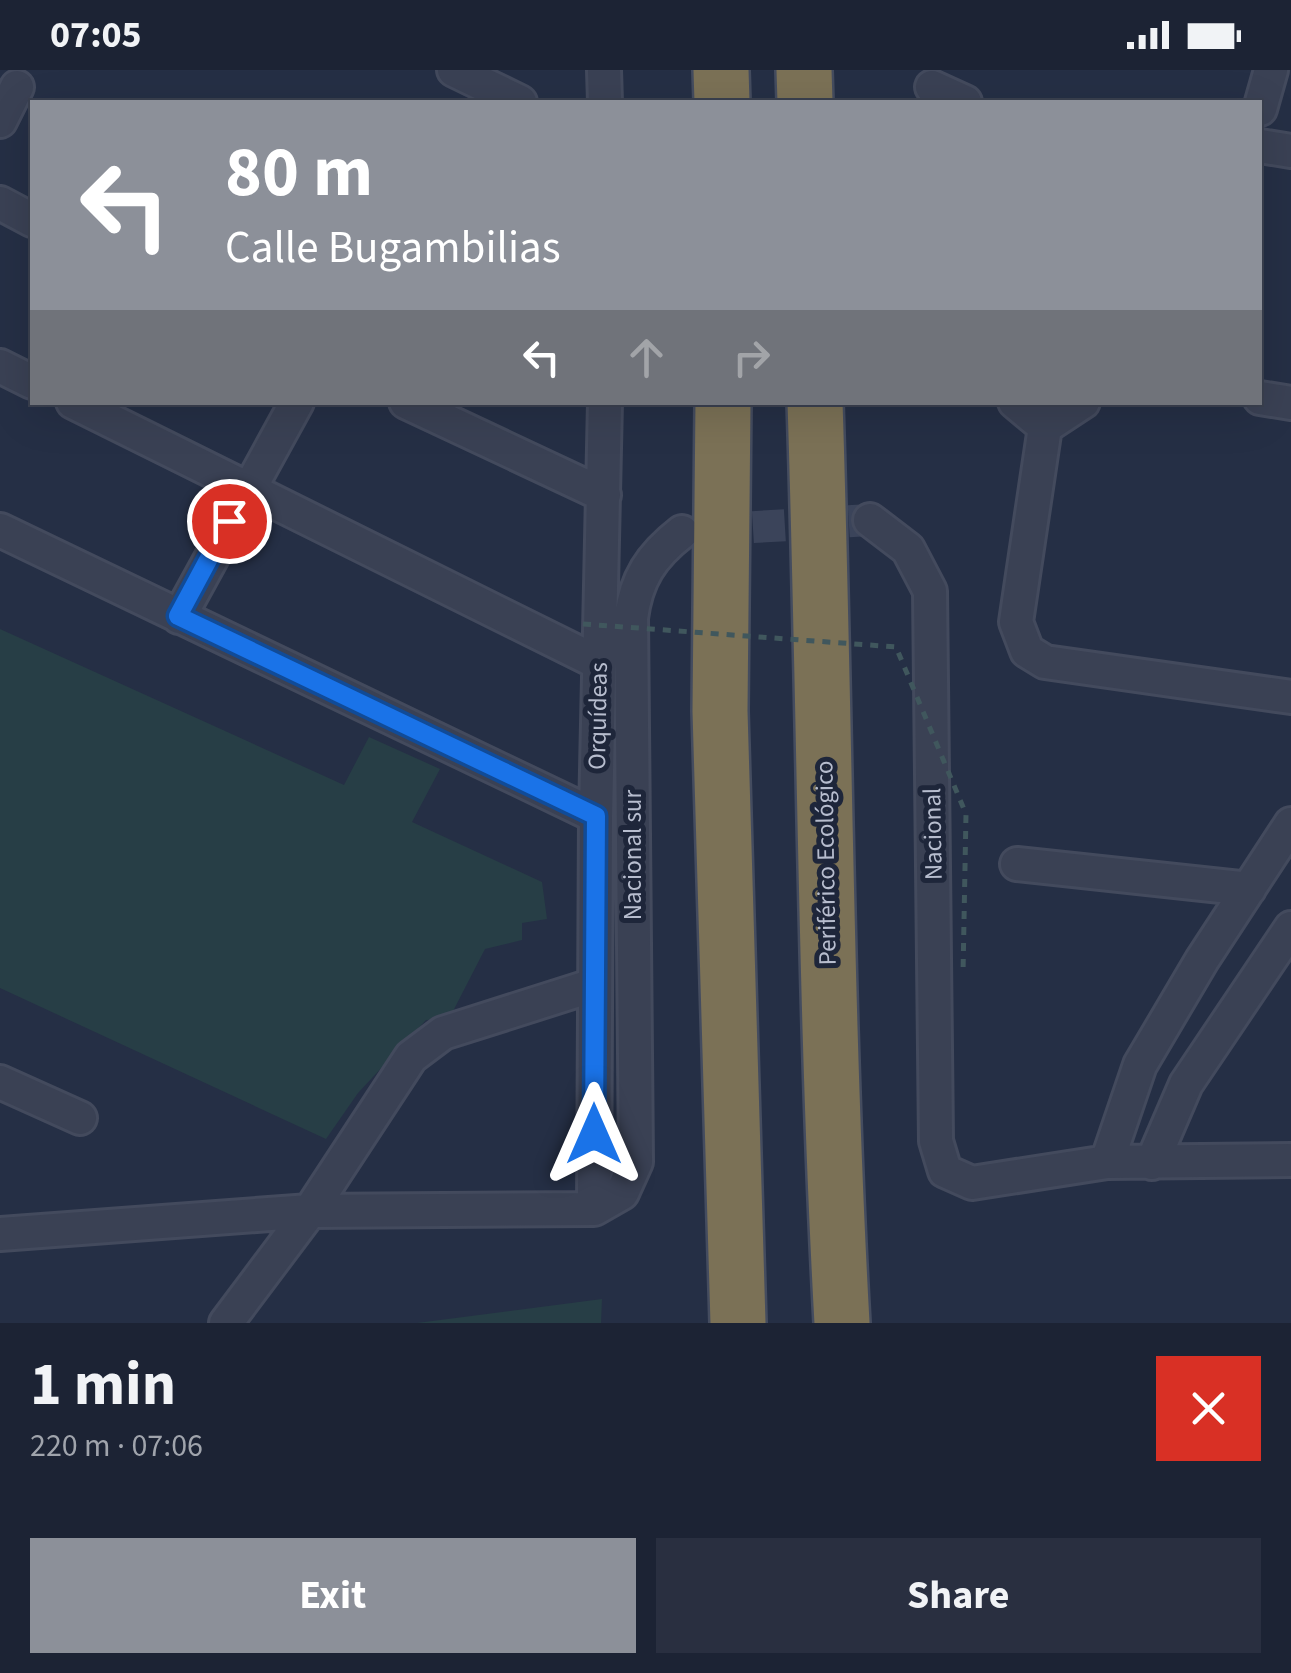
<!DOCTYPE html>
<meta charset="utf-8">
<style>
:root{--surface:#1c2334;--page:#292f40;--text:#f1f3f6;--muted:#a0a4ac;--line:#3a404f;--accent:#8c9099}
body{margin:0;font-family:"Source Sans 3",sans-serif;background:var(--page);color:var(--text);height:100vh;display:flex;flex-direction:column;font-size:38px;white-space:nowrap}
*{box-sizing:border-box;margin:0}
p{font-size:32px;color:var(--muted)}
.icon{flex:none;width:55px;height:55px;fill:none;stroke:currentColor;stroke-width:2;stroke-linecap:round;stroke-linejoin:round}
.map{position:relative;height:1253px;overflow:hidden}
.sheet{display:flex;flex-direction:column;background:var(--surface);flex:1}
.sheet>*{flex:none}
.hud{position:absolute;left:30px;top:30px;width:1232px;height:305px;border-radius:0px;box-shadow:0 10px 40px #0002,0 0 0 2px var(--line);background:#8c9099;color:#fff;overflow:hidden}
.pin{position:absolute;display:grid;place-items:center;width:85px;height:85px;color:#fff;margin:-42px;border:5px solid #fff;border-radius:50%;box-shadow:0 2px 10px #0007}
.me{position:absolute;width:110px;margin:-55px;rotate:0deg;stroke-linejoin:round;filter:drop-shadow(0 0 8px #0008)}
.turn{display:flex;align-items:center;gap:35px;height:210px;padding:0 30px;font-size:45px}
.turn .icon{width:130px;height:130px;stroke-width:2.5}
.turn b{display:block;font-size:70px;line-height:85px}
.lanes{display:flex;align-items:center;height:95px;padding:0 30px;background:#0003;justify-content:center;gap:50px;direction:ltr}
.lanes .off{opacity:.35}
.round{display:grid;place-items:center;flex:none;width:105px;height:105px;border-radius:0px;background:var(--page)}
.headline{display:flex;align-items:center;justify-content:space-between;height:170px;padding:0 30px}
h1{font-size:60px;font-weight:700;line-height:75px}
.button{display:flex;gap:20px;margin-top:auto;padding:20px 30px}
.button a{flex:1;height:115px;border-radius:0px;background:var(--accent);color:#fff;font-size:40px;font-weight:700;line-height:115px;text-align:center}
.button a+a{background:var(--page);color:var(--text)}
.status{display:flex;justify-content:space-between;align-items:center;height:70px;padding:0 50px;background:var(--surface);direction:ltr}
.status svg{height:28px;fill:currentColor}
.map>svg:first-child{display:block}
.green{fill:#273e46}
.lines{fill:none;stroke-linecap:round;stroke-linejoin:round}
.street-tunnel{stroke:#3b445a;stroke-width:32;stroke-dasharray:32 16;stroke-linecap:butt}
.street-casing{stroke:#434a5d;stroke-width:38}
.highway-casing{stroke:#444c5f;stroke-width:60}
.street{stroke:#3a4154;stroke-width:32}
.highway{stroke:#7b7156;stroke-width:55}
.path-bridge{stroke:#40575d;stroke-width:5;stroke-dasharray:8 8;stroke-linecap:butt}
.route-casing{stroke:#114b97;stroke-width:25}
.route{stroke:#1a73e8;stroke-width:18}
.labels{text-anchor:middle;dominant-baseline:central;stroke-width:10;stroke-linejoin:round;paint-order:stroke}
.street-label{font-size:25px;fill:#b7bdce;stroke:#1e263a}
</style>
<div class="status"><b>07:05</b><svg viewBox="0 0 49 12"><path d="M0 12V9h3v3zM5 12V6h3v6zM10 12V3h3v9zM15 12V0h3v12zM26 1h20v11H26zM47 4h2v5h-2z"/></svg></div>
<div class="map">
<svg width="1291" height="1253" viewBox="0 0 1291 1253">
<rect width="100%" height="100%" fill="#252f45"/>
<path class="green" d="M 0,559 L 344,715 L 369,667 L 440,699 L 412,752 L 542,812 L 547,849 L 522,853 L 522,870 L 485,879 L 449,949 L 426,950 L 358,1023 L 326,1069 L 0,918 Z
M 602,1229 L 601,1253 L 417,1253 Z"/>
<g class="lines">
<path class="street-tunnel" d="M 705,460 L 870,450"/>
<defs>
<path id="street" d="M 454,0 L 520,32
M 604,0 L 605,32
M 932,17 L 965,32
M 1260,39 L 1271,0
M 0,51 L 17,17
M 1260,76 L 1291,81
M 0,133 L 32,150
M 0,296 L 32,312
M 1260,328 L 1291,333
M 73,332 L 599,593
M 406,332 L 604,425
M 1015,332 L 1045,357 L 1016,552 L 1027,581 L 1045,592 L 1291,627
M 1045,357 L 1083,332
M 870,450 L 908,479 L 930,521 L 936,1071 L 945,1101 L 972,1113 L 1107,1092 L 1291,1090
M 0,460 L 596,746
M 179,547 L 297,332
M 1017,794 L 1249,819
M 0,1012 L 80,1048
M 1107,1092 L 1140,995 L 1202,890 L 1291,754
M 1152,1093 L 1186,1014 L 1291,858
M 594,1139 L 596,746 L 605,332
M 0,1164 L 310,1141 L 594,1139 L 622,1123 L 636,1092 L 631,548 C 636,509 651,486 682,462
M 226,1253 L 310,1141 L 411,987 L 443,963 L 594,915"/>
<path id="highway" d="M 721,0 L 722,32
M 804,0 L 805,32
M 723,332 L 720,641 L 738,1253
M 815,332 C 825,639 825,946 842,1253"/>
</defs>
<use href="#street" class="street-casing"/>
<use href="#highway" class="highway-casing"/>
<use href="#street" class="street"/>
<use href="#highway" class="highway"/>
<path class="path-bridge" d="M 583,554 L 896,577 L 966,744 L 963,904"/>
</g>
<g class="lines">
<defs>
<path id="route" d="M 229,451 L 178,546 L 596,746 L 594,1064"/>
</defs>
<use href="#route" class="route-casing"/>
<use href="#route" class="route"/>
</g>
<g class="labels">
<g class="street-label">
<text transform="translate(598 646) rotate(-89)">Orquídeas</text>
<text transform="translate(933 764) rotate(-91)">Nacional</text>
<text transform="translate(633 785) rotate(-90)">Nacional sur</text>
<text transform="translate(826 793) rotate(-91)">Periférico Ecológico</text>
</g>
</g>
</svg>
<div class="pin" style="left:229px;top:451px;background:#d93025"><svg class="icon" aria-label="arrive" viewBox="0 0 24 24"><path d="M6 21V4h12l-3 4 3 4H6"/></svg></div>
<svg class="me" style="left:594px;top:1064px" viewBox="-20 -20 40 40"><path d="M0-17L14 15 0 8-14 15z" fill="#1a73e8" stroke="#fff" stroke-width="4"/></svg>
<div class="hud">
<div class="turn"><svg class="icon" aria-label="left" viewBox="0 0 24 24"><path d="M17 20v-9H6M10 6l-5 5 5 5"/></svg><div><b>80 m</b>Calle Bugambilias</div></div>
<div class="lanes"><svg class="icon" aria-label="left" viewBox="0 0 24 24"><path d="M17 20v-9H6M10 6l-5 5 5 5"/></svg><svg class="icon off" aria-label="ahead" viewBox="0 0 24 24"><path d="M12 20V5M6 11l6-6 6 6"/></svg><svg class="icon off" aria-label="right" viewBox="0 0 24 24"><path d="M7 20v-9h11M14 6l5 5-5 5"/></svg></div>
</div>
</div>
<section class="sheet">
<div class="headline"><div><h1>1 min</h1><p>220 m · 07:06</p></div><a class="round" style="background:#d93025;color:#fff"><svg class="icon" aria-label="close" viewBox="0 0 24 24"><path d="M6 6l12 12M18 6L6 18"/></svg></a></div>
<div class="button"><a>Exit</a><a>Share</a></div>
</section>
